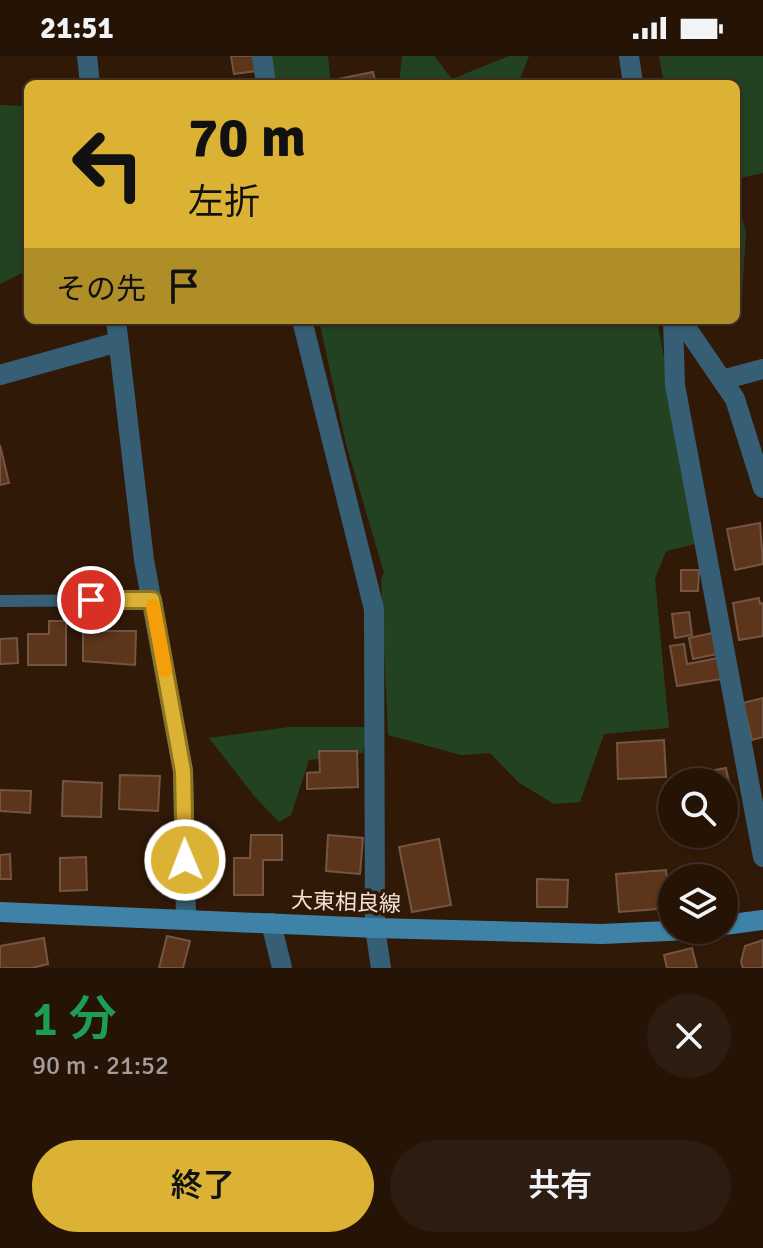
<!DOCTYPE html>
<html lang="ja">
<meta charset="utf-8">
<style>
:root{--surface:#251306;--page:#2d1c10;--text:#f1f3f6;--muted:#a39e9b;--line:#423228;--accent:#dbb233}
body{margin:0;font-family:Signika,"Noto Sans JP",sans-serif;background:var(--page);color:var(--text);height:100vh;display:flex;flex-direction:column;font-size:30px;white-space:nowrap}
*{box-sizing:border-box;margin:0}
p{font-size:26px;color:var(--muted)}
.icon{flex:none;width:44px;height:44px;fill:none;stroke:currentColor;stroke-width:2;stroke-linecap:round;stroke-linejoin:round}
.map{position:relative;height:912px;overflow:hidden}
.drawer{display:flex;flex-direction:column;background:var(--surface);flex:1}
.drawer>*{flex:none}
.top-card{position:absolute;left:24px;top:24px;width:716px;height:244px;border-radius:12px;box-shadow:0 2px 6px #0004,0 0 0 2px var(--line);background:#dbb233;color:#111;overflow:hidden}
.buttons{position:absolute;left:658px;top:712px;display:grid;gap:16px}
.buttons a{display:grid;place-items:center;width:80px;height:80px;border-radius:50%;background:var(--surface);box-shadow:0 2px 6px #0004,0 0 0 2px var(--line);font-size:40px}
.pin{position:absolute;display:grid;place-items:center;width:68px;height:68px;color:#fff;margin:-34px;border:4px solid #fff;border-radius:50%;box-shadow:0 2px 8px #0007}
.me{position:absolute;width:88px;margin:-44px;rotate:359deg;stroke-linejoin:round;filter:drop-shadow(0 0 6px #0008)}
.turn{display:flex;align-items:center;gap:28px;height:168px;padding:0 32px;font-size:36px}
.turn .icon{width:104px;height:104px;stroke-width:2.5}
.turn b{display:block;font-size:56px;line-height:68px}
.then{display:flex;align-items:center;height:76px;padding:0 32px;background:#0003;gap:16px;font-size:30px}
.round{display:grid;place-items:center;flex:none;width:84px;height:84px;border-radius:42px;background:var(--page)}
.head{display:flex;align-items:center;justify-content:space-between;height:136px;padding:0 32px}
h1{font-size:48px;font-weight:600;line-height:60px;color:#1e9e55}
.cta{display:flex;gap:16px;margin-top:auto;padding:16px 32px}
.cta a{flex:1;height:92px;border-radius:48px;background:var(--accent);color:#111;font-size:32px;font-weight:600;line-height:92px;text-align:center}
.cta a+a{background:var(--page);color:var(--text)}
.status{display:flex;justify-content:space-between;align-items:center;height:56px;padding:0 40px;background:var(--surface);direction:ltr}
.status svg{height:22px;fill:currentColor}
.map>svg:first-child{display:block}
.green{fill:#234221}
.building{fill:#5d351a;stroke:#735543;stroke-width:2}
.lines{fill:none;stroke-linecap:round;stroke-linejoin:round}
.service{stroke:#365f76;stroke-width:12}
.minor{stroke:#365f76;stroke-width:20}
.tertiary{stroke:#365f76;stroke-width:20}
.secondary{stroke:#3e83a7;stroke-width:20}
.route-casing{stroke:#8e7421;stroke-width:20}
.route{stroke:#dbb233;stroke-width:14}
.slow{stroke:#f59e0b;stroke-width:14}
.labels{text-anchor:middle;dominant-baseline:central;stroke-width:7;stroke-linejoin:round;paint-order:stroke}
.street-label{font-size:22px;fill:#f4e2d8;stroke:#311908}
</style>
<div class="status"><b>21:51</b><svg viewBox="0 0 49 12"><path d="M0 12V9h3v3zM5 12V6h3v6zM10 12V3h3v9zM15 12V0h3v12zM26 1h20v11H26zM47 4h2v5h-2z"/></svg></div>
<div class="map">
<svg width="763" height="912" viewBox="0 0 763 912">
<rect width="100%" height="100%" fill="#311908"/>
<path class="green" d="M 269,0 L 328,0 L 331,28 L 273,28 Z
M 402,0 L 434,0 L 452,23 L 509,0 L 529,0 L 518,28 L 399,28 Z
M 659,0 L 763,0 L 763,117 L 740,122 L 736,126 L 736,28 L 664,28 Z
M 0,49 L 28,50 L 28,214 L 0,228 Z
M 736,139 L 746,176 L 742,239 L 736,235 Z
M 319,264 L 331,267 L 335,264 L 657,264 L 699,487 L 666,495 L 655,523 L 669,672 L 604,678 L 580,746 L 554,748 L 518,726 L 490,697 L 461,699 L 388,679 L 381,523 L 384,517 L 346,388 Z
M 289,671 L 367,671 L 363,697 L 309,704 L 291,759 L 279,766 L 255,741 L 209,682 Z"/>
<path class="building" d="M 231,0 L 255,0 L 257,15 L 234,18 Z
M 373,16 L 376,28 L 334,28 L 333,24 Z
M 0,389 L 9,427 L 0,429 Z
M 760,467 L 763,508 L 735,514 L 727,473 Z
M 681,514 L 699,514 L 698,535 L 681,535 Z
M 759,542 L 760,548 L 763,547 L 763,580 L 739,584 L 733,547 Z
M 689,556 L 692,579 L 675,582 L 672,558 Z
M 49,565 L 66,565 L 66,609 L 28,609 L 28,578 L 49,578 Z
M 83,575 L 136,575 L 135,609 L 83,605 Z
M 717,576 L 722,597 L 693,603 L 689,582 Z
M 17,582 L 18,607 L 0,608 L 0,583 Z
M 684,588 L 687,608 L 718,602 L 722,623 L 677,630 L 670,590 Z
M 763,642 L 763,681 L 752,684 L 743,647 Z
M 664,684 L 666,721 L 618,723 L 617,687 Z
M 319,695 L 357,695 L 358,731 L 307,733 L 307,717 L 320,716 Z
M 726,712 L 731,736 L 724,737 L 724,726 L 689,726 L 688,719 Z
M 120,719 L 160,720 L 158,755 L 119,753 Z
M 63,725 L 102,727 L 101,761 L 62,760 Z
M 0,734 L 31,735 L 30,757 L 0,755 Z
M 251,779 L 282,779 L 282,804 L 263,804 L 263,839 L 234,839 L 234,802 L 250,802 Z
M 328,779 L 363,782 L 360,818 L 326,815 Z
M 439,783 L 451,849 L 412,856 L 399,791 Z
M 10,798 L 11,823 L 0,823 L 0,799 Z
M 86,801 L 87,834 L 60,835 L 60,802 Z
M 666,814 L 671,852 L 619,856 L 616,818 Z
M 537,823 L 568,824 L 567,851 L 537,851 Z
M 167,880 L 190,885 L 183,912 L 159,912 Z
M 44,882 L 48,908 L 32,912 L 0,912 L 0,890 Z
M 763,884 L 763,912 L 743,912 L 741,906 L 745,890 Z
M 692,892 L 697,912 L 667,912 L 664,899 Z"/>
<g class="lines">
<path class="service" d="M 0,545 L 152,544"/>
<path class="minor" d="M 87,0 L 90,28
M 262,0 L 266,28
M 116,264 L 144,504 L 183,715 L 186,863
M 302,264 L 374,553 L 375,872 L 381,912
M 673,264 L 675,329 L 763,801
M 0,319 L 118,286
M 722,324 L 763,313
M 271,867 L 282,912"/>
<path class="tertiary" d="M 629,0 L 633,28
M 681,264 L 735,343 L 763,432"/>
<path class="secondary" d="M 0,856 L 375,872 L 602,878 L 689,874
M 724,869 L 763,864"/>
</g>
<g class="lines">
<defs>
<path id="route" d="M 91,544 L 152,544 L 183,715 L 185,804"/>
</defs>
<use href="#route" class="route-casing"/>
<use href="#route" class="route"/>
<path class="slow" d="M 153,550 L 165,614"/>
</g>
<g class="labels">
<g class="street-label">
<text transform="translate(346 846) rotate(2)">大東相良線</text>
</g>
</g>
</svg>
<div class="buttons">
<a><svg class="icon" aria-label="search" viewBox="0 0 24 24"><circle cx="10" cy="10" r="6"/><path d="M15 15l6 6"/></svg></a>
<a><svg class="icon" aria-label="layers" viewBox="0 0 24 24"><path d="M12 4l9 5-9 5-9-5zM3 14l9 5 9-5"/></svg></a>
</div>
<div class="pin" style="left:91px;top:544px;background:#d93025"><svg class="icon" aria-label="arrive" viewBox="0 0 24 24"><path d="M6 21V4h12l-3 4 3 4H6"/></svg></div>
<svg class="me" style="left:185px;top:804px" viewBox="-20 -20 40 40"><circle r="17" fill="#dbb233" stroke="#fff" stroke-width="3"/><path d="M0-11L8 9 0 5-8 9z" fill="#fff"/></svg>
<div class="top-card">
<div class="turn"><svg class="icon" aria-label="left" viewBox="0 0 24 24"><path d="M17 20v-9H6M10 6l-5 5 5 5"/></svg><div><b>70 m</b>左折</div></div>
<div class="then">その先<svg class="icon" aria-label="arrive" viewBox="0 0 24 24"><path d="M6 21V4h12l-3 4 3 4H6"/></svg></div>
</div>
</div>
<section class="drawer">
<div class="head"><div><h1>1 分</h1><p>90 m · 21:52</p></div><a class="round"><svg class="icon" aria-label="close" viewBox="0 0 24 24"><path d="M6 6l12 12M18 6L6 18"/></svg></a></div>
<div class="cta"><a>終了</a><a>共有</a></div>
</section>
